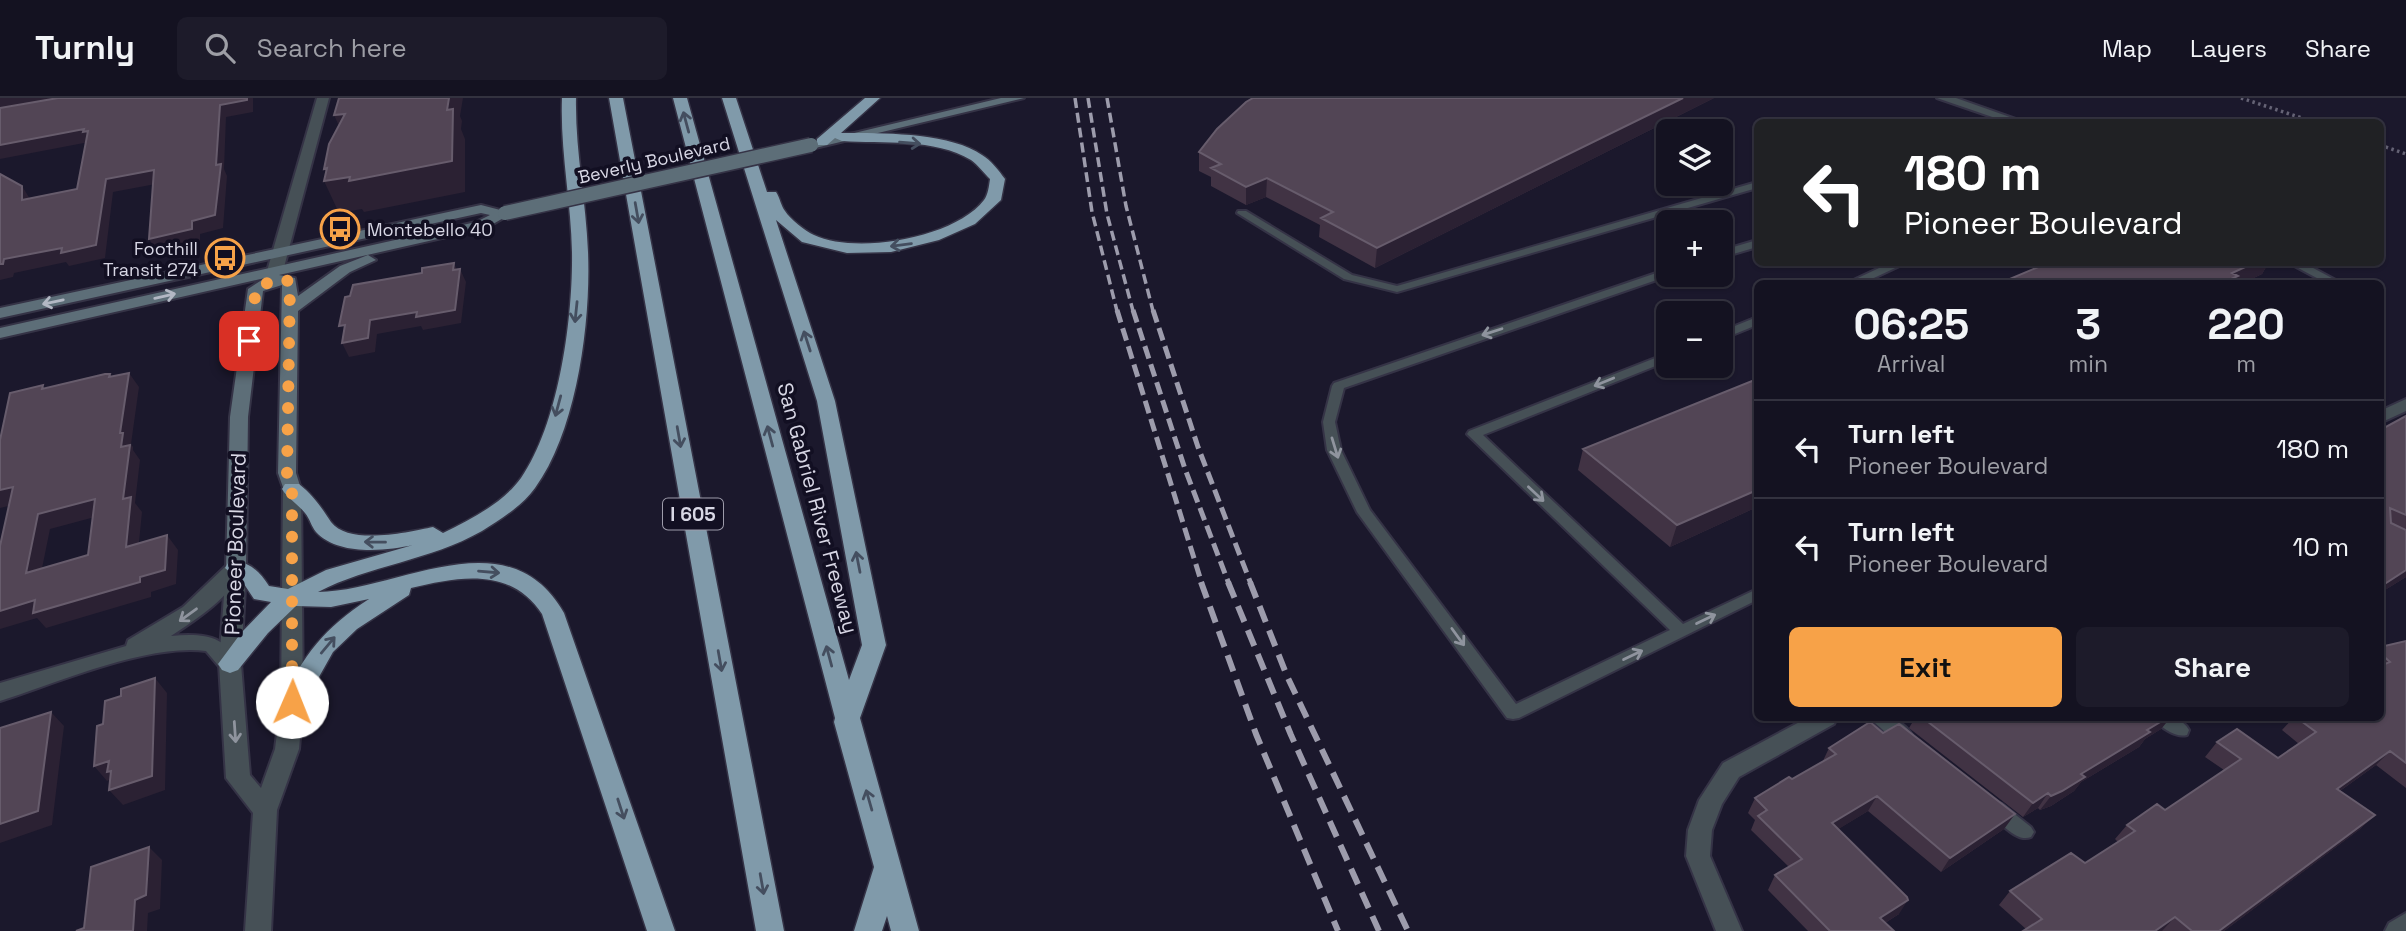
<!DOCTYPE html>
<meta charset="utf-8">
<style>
:root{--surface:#141221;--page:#1d1b2a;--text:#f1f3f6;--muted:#9d9ea5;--line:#33323f;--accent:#f7a248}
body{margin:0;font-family:"Space Grotesk",sans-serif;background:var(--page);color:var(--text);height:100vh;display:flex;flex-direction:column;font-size:26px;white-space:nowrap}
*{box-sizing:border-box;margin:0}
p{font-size:23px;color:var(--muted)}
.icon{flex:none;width:38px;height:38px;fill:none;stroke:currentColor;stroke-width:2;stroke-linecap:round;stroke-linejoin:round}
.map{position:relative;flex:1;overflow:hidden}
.panel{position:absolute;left:1754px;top:182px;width:630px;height:441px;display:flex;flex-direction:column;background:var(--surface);border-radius:10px;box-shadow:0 2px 5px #0004,0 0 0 2px var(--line)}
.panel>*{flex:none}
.top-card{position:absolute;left:1754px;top:21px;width:630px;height:147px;border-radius:10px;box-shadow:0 2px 5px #0004,0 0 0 2px var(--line);background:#202124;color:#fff;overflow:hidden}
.fabs{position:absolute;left:1656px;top:21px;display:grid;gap:14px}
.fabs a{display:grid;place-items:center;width:77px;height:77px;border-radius:10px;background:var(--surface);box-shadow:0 2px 5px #0004,0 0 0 2px var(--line);font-size:35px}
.pin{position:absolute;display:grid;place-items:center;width:60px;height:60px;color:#fff;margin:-30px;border-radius:14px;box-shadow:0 4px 10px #0006}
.me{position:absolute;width:77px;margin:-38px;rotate:1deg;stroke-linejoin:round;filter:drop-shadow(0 0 5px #0008)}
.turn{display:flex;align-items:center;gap:24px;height:147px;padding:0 35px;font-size:32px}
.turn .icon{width:91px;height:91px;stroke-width:2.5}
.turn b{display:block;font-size:49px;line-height:60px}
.eta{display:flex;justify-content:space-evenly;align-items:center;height:119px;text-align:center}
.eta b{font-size:42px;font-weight:700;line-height:49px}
.primary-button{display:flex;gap:14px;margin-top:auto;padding:14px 35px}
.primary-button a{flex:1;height:80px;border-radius:10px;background:var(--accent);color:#111;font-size:28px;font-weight:700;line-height:80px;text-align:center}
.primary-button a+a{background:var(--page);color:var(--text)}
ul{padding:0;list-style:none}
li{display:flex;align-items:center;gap:21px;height:98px;padding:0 35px;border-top:2px solid var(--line)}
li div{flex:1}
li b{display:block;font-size:26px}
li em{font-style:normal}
header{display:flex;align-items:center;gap:42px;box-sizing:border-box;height:98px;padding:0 35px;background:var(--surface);border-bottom:2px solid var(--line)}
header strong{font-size:33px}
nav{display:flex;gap:38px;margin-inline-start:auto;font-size:24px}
.search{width:490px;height:63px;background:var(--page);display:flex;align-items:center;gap:18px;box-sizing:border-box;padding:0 24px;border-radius:10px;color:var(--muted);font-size:26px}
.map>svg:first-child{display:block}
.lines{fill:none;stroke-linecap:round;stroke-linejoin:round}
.service-casing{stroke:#353346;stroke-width:4}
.minor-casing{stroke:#353346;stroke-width:4}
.tertiary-casing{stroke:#353346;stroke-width:4}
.secondary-casing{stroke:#353346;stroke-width:4}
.motorway-casing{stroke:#353346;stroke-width:3}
.path{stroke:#656375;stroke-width:3.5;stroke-dasharray:2.5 3.5;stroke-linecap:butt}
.service{fill:#465056;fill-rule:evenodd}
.minor{fill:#465056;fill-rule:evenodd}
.tertiary{fill:#465056;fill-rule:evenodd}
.secondary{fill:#5d6e78;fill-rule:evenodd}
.motorway{fill:#809aaa;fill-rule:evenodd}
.rail-far2{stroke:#9d9cac;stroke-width:3.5;stroke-dasharray:10 5;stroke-linecap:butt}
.rail-far1{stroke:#9d9cac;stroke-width:5;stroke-dasharray:13 6;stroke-linecap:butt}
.rail{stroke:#9d9cac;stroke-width:6;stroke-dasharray:17 9;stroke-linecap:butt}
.secondary-bridge-casing{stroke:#353346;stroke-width:17;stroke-linecap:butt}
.secondary-bridge{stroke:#5d6e78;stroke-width:14}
.wall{fill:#413344}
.shaded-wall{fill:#2b2133}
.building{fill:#524555;stroke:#675c6c;stroke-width:2;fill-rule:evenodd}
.oneway{stroke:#444e5f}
.oneway2{stroke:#b3b8c4}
.oneway3{stroke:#8f949e}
.route{stroke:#f7a248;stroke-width:12;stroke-dasharray:0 21.6}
.labels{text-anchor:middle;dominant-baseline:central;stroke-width:7;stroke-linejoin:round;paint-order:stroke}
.far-street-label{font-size:18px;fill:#d8d7e5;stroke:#120f22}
.far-poi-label{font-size:18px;fill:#d8d7e5;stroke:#120f22;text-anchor:start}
.shield{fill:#120f22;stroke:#9d9baa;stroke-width:2}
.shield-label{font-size:19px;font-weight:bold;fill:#d8d7e5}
.street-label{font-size:21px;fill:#d8d7e5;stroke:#120f22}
</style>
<header>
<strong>Turnly</strong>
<div class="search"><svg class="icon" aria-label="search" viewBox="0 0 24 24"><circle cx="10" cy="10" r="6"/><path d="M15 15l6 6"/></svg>Search here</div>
<nav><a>Map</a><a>Layers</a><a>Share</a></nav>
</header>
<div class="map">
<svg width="2406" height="833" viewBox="0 0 2406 833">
<rect width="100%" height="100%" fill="#1b182c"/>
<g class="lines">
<defs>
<path id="service" d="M 1757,84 L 1757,90 L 1397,194 L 1344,181 L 1237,115 L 1238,113 L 1246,113 L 1352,177 L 1397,188 Z
M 1757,142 L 1757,149 L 1720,160 L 1720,153 Z
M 1892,164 L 1908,164 L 1861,186 L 1845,186 Z
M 2287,164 L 2302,164 L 2343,186 L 2328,186 Z
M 1668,171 L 1668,177 L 1671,177 L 1344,290 L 1335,324 L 1341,352 L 1370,412 L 1516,606 L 1670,532 L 1467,336 L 1469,333 L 1668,255 L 1668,263 L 1483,337 L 1683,526 L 1757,491 L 1757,502 L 1519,620 L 1513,621 L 1507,620 L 1357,414 L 1327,352 L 1323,324 L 1332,288 L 1334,285 Z
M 1757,219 L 1757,227 L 1720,242 L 1720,234 Z
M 1873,620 C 1891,618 1904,623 1914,640 L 1912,645 C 1898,649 1885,633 1875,625 Z
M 2155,620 C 2168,619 2182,619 2189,632 L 2187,637 C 2176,640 2160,630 2155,620 Z
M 1996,704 L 2002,706 L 2031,729 L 2034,734 L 2031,739 C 2017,745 2001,725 1990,716 L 1987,711 L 1990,706 Z"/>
<path id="minor" d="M 1937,0 L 1956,0 L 2024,24 L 2007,24 Z
M 2406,301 L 2406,313 L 2380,325 L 2380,313 Z
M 236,463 L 246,470 C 229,499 199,520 171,538 C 202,535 225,537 241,566 L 238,572 L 222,572 L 206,553 C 149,545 56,585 0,603 L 0,585 L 126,548 L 128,542 L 183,509 L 229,465 Z
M 1807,620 L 1837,620 L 1834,626 L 1739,679 L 1722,706 L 1712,732 L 1710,758 L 1742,833 L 1716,833 L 1686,758 L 1688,732 L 1699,702 L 1723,665 Z
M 2406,815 L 2406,833 L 2385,833 L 2389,825 Z"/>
<path id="tertiary" d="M 317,0 L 329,0 L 283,173 L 275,178 L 270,176 L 267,173 Z
M 292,385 L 301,391 L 303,604 L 299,651 L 277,712 L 271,833 L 245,833 L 253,715 L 226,680 L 219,566 L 226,470 L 236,463 L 246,470 L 241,566 L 250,677 L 261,690 L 275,651 L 281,604 L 283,391 Z"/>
<path id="secondary" d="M 1001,0 L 1024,0 L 811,51 L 804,47 Z
M 481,107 L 512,115 L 486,130 L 279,177 L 295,180 L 298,198 L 340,168 L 368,157 L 376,162 L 350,174 L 298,213 L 296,375 L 301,391 L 292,397 L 285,395 L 278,375 L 282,187 L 263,193 L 248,319 L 246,470 L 236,477 L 226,470 L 230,319 L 248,191 L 265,180 L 0,240 L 0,230 L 476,124 L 490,117 L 481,115 L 0,220 L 0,210 Z"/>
<path id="motorway" d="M 562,0 L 576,0 C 575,52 586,102 588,154 C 591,223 577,333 535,390 C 522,408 501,421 482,433 C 429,463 370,467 318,494 C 399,493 508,417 564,515 L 675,833 L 647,833 L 542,516 C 511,469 460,478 411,490 L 409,497 L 357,531 L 333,554 L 301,611 L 292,613 L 283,611 L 280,604 C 305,556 323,531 369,501 L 331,509 L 296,508 L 268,535 L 238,572 L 230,575 L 222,572 L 218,566 L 241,535 L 271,504 L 254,501 L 244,486 L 225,470 L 228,465 C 246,459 260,474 269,488 L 288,491 L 326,472 L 413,447 C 386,453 338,458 316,434 C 311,428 310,421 305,415 C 298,406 288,401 282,391 L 285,386 L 299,386 C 314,398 321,409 331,424 C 349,448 409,434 433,429 L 443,435 C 470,422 503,405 521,380 C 559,325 573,220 572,154 C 571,102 560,52 562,0 Z
M 609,0 L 623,0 L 784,833 L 756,833 Z
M 673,0 L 687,0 L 849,582 L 862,547 L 817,303 L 722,0 L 736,0 L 767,94 L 776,94 C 780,100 781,108 785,113 C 790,121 805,133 814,137 C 856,157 955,140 984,102 C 988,97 989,88 990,81 C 984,75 978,67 971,62 C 935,40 882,46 842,43 L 835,40 L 827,47 L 817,47 L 817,41 L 865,0 L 880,0 L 841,35 C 880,35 949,34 982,57 C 991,62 999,73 1005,81 L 1001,102 L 975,126 L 939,142 L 891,154 L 847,155 L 802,144 L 776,122 L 835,303 L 886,547 L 860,620 L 919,833 L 891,833 L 887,818 L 882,833 L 854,833 L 874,769 L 834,624 L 835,620 Z"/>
</defs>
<use href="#service" class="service-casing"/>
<use href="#minor" class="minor-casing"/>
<use href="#tertiary" class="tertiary-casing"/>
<use href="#secondary" class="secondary-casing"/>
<use href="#motorway" class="motorway-casing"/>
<path class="path" d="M 2241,0 L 2314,24
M 2380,47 L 2406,56"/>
<use href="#service" class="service"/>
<use href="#minor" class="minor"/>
<use href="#tertiary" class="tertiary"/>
<use href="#secondary" class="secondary"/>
<use href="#motorway" class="motorway"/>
<path class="rail-far2" d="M 1075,0 L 1092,114 L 1117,213
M 1088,0 L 1107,116 L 1133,213
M 1107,0 L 1126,108 L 1153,213"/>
<path class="rail-far1" d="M 1117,212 L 1202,486
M 1133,212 L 1185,371 L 1229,486
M 1153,212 L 1198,349 L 1251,486"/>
<path class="rail" d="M 1201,484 L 1256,636 L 1338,833
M 1228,484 L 1291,637 L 1379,833
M 1250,484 L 1287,578 L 1408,833"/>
<defs>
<path id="secondary-bridge" d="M 505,115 L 811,47"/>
</defs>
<use href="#secondary-bridge" class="secondary-bridge-casing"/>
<use href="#secondary-bridge" class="secondary-bridge"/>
</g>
<path class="wall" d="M 1714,0 L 1375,170 L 1319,139 L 1320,127 L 1266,99 L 1246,107 L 1211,88 L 1211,79 L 1199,73 L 1199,54 Z
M 2036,164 L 2269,164 L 2262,176 L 2241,186 L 1998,186 L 2042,168 Z
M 1757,281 L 1757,409 L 1670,449 L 1578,372 L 1583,351 Z
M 2406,318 L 2406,479 L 2380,495 L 2380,332 Z
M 2406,543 L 2406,690 L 2376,667 L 2340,693 L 2375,717 L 2360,731 L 2224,833 L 2023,833 L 2026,831 L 1999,807 L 2010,793 L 2085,765 L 2118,744 L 2115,741 L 2127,727 L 2165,712 L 2224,672 L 2205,659 L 2217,644 L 2278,660 L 2299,646 L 2282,632 L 2293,620 L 2380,620 L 2380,549 Z
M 1915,620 L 2170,620 L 2161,631 L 2145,641 L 2139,649 L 2081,684 L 2074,693 L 2051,708 L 2040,712 L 2038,710 L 2023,719 L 1909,630 Z
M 1883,635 L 2015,716 L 2004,731 L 1941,774 L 1868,713 L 1838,731 L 1899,816 L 1885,825 L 1894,833 L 1808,833 L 1768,792 L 1775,777 L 1789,769 L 1751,732 L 1755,722 L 1748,715 L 1755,700 L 1792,681 L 1822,665 L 1829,650 Z"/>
<path class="shaded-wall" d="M 0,0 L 60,0 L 0,10 Z
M 247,0 L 253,0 L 253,14 L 226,19 L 224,71 L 227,78 L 223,130 L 200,136 L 200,144 L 157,154 L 149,141 L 192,123 L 216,67 L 220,7 Z
M 449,0 L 463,0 L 460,18 L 462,23 L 461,31 L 465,41 L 465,94 L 364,114 L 362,111 L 339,115 L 324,83 L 329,82 L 324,71 L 447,12 Z
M 1683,0 L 1714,0 L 1375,170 L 1377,150 Z
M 345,16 L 348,48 L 334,17 Z
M 84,31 L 88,33 L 89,44 L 0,61 L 0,47 Z
M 154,72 L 161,85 L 113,94 L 105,160 L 69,168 L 66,164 L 14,175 L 13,179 L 0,182 L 0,166 L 4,161 L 106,81 Z
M 1267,80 L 1266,99 L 1246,107 L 1246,89 Z
M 22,88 L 30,101 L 22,102 Z
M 2256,164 L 2269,164 L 2262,176 L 2241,186 L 2220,186 L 2232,175 Z
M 454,165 L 459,177 L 460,171 L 466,184 L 461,225 L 423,232 L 421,228 L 377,236 L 375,254 L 349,259 L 342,245 L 370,222 L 453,172 Z
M 129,275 L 139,289 L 131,346 L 133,349 L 133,352 L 140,362 L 135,405 L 142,414 L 137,464 L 126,449 L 123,401 L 120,335 Z
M 13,389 L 25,404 L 0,410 L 0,392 Z
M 1757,392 L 1757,409 L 1670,449 L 1677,427 Z
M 95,401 L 106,416 L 50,431 L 38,490 L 26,475 L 38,416 Z
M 167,437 L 178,452 L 176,486 L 151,494 L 151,499 L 46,530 L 37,520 L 0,531 L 0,513 L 35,502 L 140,479 Z
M 2406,472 L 2406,479 L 2380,495 L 2380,489 Z
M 155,580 L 167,595 L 165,692 L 123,707 L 109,692 L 114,681 L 107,683 L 94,668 Z
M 51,614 L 64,628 L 52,727 L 0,745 L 0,726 Z
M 2167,620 L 2170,620 L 2161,631 L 2145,641 L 2139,649 L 2081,684 L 2074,693 L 2051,708 L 2040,712 L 2051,698 L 2081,676 Z
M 2390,653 L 2376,667 L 2323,705 L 2337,691 Z
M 2048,695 L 2038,710 L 2023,719 L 2033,705 Z
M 1877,698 L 1868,713 L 1824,740 L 1832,725 Z
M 2015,716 L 2004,731 L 1941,774 L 1950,760 Z
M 2375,717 L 2360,731 L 2224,833 L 2219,833 Z
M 149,749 L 162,762 L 160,811 L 148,815 L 147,833 L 133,833 L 135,802 Z
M 1908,802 L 1899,816 L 1872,833 L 1880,820 Z
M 2175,819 L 2162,833 L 2155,833 Z"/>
<path class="building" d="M 58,0 L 247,0 L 247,2 L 220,7 L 216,67 L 221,66 L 215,117 L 192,123 L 192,131 L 149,141 L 154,72 L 106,81 L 96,147 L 61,155 L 62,150 L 4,161 L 3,166 L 0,166 L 0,76 L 22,88 L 22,102 L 77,91 L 88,33 L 83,34 L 84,31 L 0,47 L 0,10 Z
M 339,0 L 449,0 L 447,12 L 453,11 L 452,63 L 349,83 L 350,79 L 324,83 L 327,70 L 324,71 L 329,46 L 345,16 L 334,17 Z
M 1253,0 L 1683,0 L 1377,150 L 1321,120 L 1333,114 L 1267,80 L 1246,89 L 1211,70 L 1221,66 L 1199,54 L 1217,31 L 1246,4 Z
M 2050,164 L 2256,164 L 2232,175 L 2238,178 L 2220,186 L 1998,186 Z
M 454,165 L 453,172 L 460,171 L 455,212 L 416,219 L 417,214 L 370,222 L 368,240 L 342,245 L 345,227 L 339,228 L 345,199 L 350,198 L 353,187 L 422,175 L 422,170 Z
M 129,275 L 120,335 L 123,335 L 121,349 L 130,347 L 123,401 L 131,399 L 126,449 L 167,437 L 165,472 L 140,479 L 140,484 L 33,515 L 35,502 L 0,513 L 0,448 L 13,389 L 0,392 L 0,342 L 10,295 L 43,287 L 42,291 L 105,276 L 110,276 L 109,279 ZM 95,401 L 88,457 L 26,475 L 38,416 Z
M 1757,281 L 1757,392 L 1677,427 L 1583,351 Z
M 2406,318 L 2406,417 L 2390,410 L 2391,425 L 2406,432 L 2406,472 L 2380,489 L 2380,332 Z
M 2406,543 L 2406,665 L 2390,653 L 2337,691 L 2375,717 L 2219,833 L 2192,833 L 2175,819 L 2155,833 L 2023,833 L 2042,821 L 2010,793 L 2071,755 L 2085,765 L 2135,733 L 2127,727 L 2157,706 L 2165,712 L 2241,661 L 2217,644 L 2237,631 L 2278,660 L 2316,634 L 2297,620 L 2380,620 L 2380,568 L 2390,564 L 2380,555 L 2380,549 Z
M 155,580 L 152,678 L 109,692 L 111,673 L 107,674 L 109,663 L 94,668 L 97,628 L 103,626 L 105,603 L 121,598 L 121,591 Z
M 51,614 L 38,713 L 0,726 L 0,630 Z
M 1923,620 L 2167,620 L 2147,632 L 2150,634 L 2081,676 L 2085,679 L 2062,693 L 2051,698 L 2048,695 L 2033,705 Z
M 1870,624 L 1883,635 L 1899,626 L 2015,716 L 1950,760 L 1877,698 L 1832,725 L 1907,799 L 1908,802 L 1880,820 L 1894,833 L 1830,833 L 1775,777 L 1802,761 L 1758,718 L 1767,712 L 1755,700 L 1789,679 L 1792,681 L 1836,656 L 1829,650 Z
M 149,749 L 146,797 L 135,802 L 133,833 L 76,833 L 84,830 L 91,769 Z"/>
<defs><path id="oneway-shaft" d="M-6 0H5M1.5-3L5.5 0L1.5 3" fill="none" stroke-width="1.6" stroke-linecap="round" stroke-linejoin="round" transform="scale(1.75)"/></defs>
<g class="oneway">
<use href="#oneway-shaft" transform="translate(686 24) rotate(-105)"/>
<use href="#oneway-shaft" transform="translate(910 45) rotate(5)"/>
<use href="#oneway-shaft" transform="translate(637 115) rotate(80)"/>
<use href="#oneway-shaft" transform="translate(901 147) rotate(173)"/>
<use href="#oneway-shaft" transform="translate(576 214) rotate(96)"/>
<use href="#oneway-shaft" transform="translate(807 243) rotate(-108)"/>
<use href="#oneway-shaft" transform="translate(558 308) rotate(105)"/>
<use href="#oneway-shaft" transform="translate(770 338) rotate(-105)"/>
<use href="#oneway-shaft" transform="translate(679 339) rotate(80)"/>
<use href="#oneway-shaft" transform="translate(375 444) rotate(-179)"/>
<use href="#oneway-shaft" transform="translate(858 464) rotate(-101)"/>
<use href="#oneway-shaft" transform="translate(489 474) rotate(5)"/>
<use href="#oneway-shaft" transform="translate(328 547) rotate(-50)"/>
<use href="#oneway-shaft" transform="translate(829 558) rotate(-105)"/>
<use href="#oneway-shaft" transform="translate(720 563) rotate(80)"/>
<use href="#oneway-shaft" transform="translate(869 702) rotate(-106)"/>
<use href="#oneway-shaft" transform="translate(621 711) rotate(72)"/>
<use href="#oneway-shaft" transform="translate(762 786) rotate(80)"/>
</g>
<g class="oneway2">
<use href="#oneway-shaft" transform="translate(165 198) rotate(-13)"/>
<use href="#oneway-shaft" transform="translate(53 204) rotate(168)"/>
</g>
<g class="oneway3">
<use href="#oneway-shaft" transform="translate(1492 234) rotate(162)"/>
<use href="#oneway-shaft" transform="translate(1604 284) rotate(158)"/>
<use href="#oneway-shaft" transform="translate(1335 350) rotate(73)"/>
<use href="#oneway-shaft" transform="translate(1536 396) rotate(43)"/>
<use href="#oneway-shaft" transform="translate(188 517) rotate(144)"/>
<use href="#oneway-shaft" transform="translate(1706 521) rotate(-26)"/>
<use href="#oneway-shaft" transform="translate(1458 539) rotate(54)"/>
<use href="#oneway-shaft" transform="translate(1633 557) rotate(-26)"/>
<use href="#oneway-shaft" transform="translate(235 634) rotate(86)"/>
</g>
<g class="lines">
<path class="route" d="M 249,243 L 256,191 L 275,181 L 290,183 L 287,375 L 292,391 L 292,604"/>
</g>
<defs>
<symbol id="bus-ring" viewBox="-11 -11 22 22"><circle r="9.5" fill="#120f22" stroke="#f7a248" stroke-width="1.5"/><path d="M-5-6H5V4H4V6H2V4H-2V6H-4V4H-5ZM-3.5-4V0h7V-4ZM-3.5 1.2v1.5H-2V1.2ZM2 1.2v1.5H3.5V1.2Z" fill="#f7a248"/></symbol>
</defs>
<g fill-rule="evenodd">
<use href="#bus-ring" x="318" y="109" width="44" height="44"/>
<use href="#bus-ring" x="203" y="138" width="44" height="44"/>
</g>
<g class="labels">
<g class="far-street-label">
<text transform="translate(654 62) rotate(-13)">Beverly Boulevard</text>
</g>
<g class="far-poi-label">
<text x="367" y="131">Montebello 40</text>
<text x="198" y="150" text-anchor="end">Foothill<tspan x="198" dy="21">Transit 274</tspan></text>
</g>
<rect class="shield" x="663" y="400.5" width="60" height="31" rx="5"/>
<g class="shield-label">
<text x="693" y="416">I 605</text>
</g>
<g class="street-label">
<text transform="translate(818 410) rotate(75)">San Gabriel River Freeway</text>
<text transform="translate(235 446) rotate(-88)">Pioneer Boulevard</text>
</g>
</g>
</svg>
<div class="fabs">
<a><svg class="icon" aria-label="layers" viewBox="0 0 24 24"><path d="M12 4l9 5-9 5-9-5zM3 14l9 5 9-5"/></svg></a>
<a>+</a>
<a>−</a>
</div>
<div class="pin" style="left:249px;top:243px;background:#d93025"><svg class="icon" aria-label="arrive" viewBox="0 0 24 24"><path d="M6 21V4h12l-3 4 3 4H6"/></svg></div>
<svg class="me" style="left:292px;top:604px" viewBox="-20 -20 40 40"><circle r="19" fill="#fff"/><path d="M0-13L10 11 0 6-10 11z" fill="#f7a248"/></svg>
<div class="top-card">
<div class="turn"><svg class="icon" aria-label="left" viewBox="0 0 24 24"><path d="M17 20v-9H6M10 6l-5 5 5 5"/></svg><div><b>180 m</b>Pioneer Boulevard</div></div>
</div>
<section class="panel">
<div class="eta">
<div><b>06:25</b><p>Arrival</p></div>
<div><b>3</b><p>min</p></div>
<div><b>220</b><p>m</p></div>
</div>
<ul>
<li><svg class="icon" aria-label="left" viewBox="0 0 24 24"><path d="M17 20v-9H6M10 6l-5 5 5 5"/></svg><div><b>Turn left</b><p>Pioneer Boulevard</p></div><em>180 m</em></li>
<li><svg class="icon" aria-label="left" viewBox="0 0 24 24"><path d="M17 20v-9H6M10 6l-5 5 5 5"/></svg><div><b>Turn left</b><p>Pioneer Boulevard</p></div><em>10 m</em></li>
</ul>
<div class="primary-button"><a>Exit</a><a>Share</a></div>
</section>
</div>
